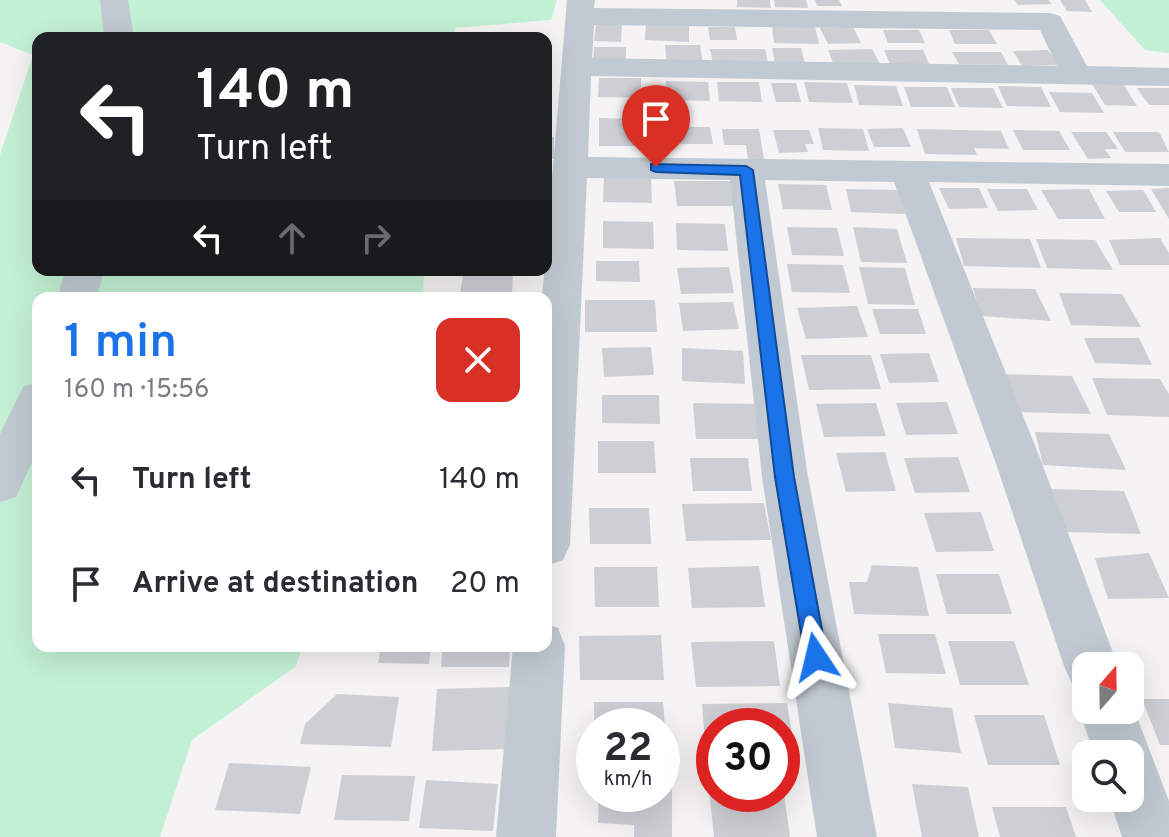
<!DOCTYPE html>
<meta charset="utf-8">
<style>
:root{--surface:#fff;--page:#f7f7f7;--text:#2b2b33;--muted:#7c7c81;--accent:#1a73e8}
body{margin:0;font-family:Overpass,sans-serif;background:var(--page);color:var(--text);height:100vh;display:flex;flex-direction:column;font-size:30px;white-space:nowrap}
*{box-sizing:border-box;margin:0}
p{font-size:26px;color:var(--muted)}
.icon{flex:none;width:44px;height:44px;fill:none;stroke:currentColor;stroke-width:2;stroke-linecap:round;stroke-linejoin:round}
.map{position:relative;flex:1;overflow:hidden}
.drawer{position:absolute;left:32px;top:292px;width:520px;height:360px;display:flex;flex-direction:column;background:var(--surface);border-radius:16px;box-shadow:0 8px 32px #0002}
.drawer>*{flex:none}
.hud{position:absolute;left:32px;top:32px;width:520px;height:244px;border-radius:16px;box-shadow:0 8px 32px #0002;background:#202124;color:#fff;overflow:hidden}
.needle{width:52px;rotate:20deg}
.controls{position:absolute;left:1072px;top:652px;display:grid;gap:16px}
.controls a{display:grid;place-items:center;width:72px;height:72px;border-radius:16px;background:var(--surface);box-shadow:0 8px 32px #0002;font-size:40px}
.speed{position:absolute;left:576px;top:708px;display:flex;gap:16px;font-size:40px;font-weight:700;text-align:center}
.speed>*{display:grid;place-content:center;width:104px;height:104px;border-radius:50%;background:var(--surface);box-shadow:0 8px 32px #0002;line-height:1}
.speed small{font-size:20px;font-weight:400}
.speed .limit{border:12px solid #d22;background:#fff;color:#111}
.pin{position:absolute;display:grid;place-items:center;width:68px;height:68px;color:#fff;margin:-82px -34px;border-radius:50% 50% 50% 0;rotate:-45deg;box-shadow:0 0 8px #0007}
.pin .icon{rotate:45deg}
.me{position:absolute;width:88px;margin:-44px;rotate:350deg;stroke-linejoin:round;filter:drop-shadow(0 0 6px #0008)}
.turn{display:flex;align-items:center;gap:28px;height:168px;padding:0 32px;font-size:36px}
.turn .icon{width:104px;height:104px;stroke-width:2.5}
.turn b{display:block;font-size:56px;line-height:68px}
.lanes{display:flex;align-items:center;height:76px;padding:0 32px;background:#0003;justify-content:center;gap:40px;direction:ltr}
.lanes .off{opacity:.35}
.round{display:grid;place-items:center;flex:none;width:84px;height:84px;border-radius:16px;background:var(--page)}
.overview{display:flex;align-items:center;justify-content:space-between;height:136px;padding:0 32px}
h1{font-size:48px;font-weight:600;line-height:60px;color:var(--accent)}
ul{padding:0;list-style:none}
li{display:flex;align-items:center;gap:24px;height:104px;padding:0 32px}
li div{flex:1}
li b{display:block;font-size:30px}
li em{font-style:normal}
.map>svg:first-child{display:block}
.green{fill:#c3f1d5}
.building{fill:#cdcfd5}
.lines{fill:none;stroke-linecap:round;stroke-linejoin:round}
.minor{fill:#c1cad2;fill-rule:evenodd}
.route{fill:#1a73e8;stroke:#114b97;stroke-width:2}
</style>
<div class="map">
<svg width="1169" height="837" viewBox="0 0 1169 837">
<rect width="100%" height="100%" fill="#f5f3f3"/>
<path class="green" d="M 0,0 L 557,0 L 551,20 L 455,28 L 453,38 L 38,38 L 38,270 L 424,270 L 423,298 L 38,298 L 38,646 L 303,646 L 296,666 L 192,740 L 160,837 L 0,837 L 0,155 L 33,55 L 0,42 Z
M 1100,0 L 1169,0 L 1169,53 L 1145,50 Z"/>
<path class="building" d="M 737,0 L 770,0 L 771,8 L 737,7 Z
M 774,0 L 806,0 L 808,8 L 775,7 Z
M 815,0 L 839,0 L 842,6 L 817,6 Z
M 1014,0 L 1048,0 L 1052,4 L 1018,5 Z
M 1060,0 L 1085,0 L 1092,12 L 1067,11 Z
M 596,23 L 622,24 L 621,42 L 594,41 Z
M 646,24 L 689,25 L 689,42 L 645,40 Z
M 772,26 L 815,27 L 819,44 L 774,43 Z
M 708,27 L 735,27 L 737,40 L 710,40 Z
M 853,27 L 861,43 L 828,44 L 820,28 Z
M 883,30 L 919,30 L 925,43 L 888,43 Z
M 949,30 L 989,30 L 997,44 L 955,44 Z
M 665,45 L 700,45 L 703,64 L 667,64 Z
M 594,47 L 626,47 L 626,66 L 593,65 Z
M 772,48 L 801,48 L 806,67 L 776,67 Z
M 710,49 L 765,49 L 768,63 L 713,63 Z
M 872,49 L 880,64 L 834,65 L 828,50 Z
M 884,50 L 923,50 L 929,64 L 890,64 Z
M 1048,50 L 1058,65 L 1022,66 L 1013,51 Z
M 952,52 L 1001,52 L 1008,65 L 959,64 Z
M 599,78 L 641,78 L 641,98 L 598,97 Z
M 666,81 L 708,82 L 710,101 L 667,100 Z
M 717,82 L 759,82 L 762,102 L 719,101 Z
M 804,82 L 847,83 L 853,103 L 809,102 Z
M 771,83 L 796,83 L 801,102 L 776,102 Z
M 1092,84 L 1124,85 L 1137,106 L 1105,105 Z
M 854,85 L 896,86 L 903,106 L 859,105 Z
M 998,86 L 1041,87 L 1051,107 L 1007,106 Z
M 904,87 L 947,87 L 955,107 L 911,107 Z
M 951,88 L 993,88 L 1003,108 L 959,107 Z
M 1137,88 L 1169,88 L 1169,105 L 1149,105 Z
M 1049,92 L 1092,93 L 1104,113 L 1060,112 Z
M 599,118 L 650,119 L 652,146 L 599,146 Z
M 678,127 L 710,127 L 713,144 L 680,144 Z
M 818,128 L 863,129 L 869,151 L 823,150 Z
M 903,128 L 911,147 L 874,147 L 867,129 Z
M 722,129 L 759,129 L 765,165 L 749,165 L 746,145 L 724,145 Z
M 917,129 L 1001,131 L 1009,149 L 974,148 L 977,155 L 925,154 Z
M 773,130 L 809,130 L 814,144 L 805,144 L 808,152 L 779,153 Z
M 1013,130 L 1059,131 L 1070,150 L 1023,150 Z
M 1071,132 L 1106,132 L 1118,149 L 1105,149 L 1111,158 L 1088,159 Z
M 1113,132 L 1159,132 L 1169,152 L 1125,152 Z
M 546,137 L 554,137 L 554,159 L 546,159 Z
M 604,177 L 651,178 L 652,203 L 603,202 Z
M 674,181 L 736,181 L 740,206 L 677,206 Z
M 778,184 L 826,185 L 832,210 L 783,209 Z
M 939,188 L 979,188 L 988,208 L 949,209 Z
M 1169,188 L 1169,219 L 1151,189 Z
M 846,189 L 899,190 L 905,214 L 851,212 Z
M 987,189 L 1027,189 L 1038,210 L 998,211 Z
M 1089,189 L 1105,219 L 1058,219 L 1041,190 Z
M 1143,190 L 1156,212 L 1119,212 L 1106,191 Z
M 603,221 L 653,222 L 654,249 L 603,248 Z
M 676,223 L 725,224 L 728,251 L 677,250 Z
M 787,227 L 837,228 L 844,256 L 792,255 Z
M 853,227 L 897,229 L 907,263 L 861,262 Z
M 956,238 L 1030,239 L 1041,268 L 964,266 Z
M 1160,238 L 1169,253 L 1169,265 L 1120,265 L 1109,240 Z
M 1036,239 L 1095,240 L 1113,270 L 1047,268 Z
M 596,261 L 639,261 L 640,282 L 596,281 Z
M 787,264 L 843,265 L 850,293 L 792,292 Z
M 729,267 L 734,293 L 681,294 L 677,268 Z
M 859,267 L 905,268 L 915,305 L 868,304 Z
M 464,270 L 513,270 L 512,294 L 460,293 Z
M 973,288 L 1035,289 L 1051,321 L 981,316 Z
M 1059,293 L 1122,294 L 1141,327 L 1071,325 Z
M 585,300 L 655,300 L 657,332 L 585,332 Z
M 733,302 L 739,329 L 683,331 L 679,303 Z
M 857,306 L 868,337 L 806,339 L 797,308 Z
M 872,309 L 918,309 L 926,334 L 880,334 Z
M 1084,338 L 1139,338 L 1152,365 L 1095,363 Z
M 651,347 L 654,375 L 604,377 L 602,348 Z
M 682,348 L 743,351 L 745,384 L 682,381 Z
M 929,353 L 939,382 L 889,383 L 880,354 Z
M 801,355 L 871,355 L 881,389 L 809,390 Z
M 1003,374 L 1072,376 L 1091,414 L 1015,412 Z
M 1092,378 L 1160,379 L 1169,394 L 1169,417 L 1107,415 Z
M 602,395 L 659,395 L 660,424 L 602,423 Z
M 947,402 L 958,434 L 906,435 L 896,403 Z
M 693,403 L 754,404 L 760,439 L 696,439 Z
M 876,403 L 886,436 L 824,437 L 816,404 Z
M 1035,432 L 1109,434 L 1126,470 L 1043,465 Z
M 598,441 L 654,441 L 656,473 L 598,473 Z
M 885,452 L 896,491 L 846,492 L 836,453 Z
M 958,457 L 970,492 L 915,493 L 904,458 Z
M 690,458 L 748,458 L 752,491 L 693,491 Z
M 1050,489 L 1124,491 L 1141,534 L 1066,532 Z
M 764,503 L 771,540 L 686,541 L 682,504 Z
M 589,508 L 649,508 L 651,544 L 590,544 Z
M 981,512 L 994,551 L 936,552 L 924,513 Z
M 1149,553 L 1169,598 L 1108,599 L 1095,558 Z
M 872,565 L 918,567 L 929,616 L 854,614 L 849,582 L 867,582 Z
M 759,566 L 765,607 L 692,608 L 688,568 Z
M 594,567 L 657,567 L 659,607 L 595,607 Z
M 936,574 L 999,574 L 1012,614 L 947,614 Z
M 878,634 L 935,634 L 946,674 L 886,673 Z
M 661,635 L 664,680 L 580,680 L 579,636 Z
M 774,641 L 780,686 L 696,687 L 691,642 Z
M 948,641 L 1014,641 L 1029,685 L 960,685 Z
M 381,646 L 431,646 L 429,664 L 378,663 Z
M 443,646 L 510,646 L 509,667 L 441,667 Z
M 510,687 L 509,749 L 432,751 L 437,689 Z
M 337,694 L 399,697 L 391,747 L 300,744 L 305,724 Z
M 1142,699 L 1169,699 L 1169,745 L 1160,745 Z
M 594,702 L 663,702 L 667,751 L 662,751 L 662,726 L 594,726 Z
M 787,703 L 795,752 L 782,752 L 782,726 L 714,726 L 714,753 L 706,753 L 702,704 Z
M 888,703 L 952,708 L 961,753 L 895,748 Z
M 974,715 L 1044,715 L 1060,765 L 988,765 Z
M 229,763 L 311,767 L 300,814 L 215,810 Z
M 342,775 L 415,776 L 409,821 L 334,820 Z
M 662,777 L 672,777 L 672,837 L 634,837 L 634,825 L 598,823 L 599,794 L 662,794 Z
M 426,780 L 498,784 L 493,831 L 419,828 Z
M 912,784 L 968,787 L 979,837 L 922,837 Z
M 709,789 L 714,789 L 714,794 L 784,794 L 790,837 L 714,837 Z
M 992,807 L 1066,807 L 1076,837 L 1000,837 Z"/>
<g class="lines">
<path class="minor" d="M 100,0 L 128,0 L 134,38 L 104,38 Z
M 567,0 L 595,0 L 594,8 L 1050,13 L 1060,16 L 1087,66 L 1169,68 L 1169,86 L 591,76 L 588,157 L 1169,164 L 1169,186 L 929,182 L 1040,458 L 1118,666 L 1086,666 L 1086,690 L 1072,684 L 1064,666 L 994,458 L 894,182 L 765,180 L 808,477 L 877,837 L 817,837 L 762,477 L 730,180 L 587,178 L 570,545 L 563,560 L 546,566 L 546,298 L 542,298 ZM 594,25 L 1040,30 L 1057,66 L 592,58 Z
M 66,270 L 104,270 L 97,298 L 57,298 Z
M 38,382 L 38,449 L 16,497 L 0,502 L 0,434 L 23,387 Z
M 546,624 L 558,628 L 565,646 L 556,837 L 496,837 L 513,646 L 546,646 Z
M 1086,694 L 1086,710 L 1130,710 L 1130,699 L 1169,801 L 1169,837 L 1122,837 L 1109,798 L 1130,798 L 1130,754 L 1094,754 L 1079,710 Z"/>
</g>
<path class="route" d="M 651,164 L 746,166 L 753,170 L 794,477 L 827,657 L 824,664 L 816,667 L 808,664 L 805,657 L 775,477 L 740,175 L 656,172 L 651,170 Z"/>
</svg>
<div class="controls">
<a><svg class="needle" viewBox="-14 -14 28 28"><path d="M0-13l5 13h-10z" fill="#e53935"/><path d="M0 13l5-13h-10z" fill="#7c7c81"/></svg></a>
<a><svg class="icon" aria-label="search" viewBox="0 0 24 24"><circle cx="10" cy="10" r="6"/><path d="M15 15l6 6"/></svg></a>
</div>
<div class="speed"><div>22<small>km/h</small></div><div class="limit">30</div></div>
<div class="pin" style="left:656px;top:167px;background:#d93025"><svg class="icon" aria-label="arrive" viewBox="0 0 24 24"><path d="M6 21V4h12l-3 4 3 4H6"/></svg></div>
<svg class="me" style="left:816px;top:657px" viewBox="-20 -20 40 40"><path d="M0-17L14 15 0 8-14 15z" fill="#1a73e8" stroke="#fff" stroke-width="4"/></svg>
<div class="hud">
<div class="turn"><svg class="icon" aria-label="left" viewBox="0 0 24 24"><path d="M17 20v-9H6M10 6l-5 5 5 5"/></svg><div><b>140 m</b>Turn left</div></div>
<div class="lanes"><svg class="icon" aria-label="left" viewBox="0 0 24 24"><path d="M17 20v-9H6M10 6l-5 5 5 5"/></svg><svg class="icon off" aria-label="ahead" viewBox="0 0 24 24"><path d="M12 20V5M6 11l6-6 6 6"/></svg><svg class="icon off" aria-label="right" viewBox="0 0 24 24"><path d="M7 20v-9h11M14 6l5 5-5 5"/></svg></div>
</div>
<section class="drawer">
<div class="overview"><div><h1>1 min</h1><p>160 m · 15:56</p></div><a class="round" style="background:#d93025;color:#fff"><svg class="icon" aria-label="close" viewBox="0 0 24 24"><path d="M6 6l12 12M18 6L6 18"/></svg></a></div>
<ul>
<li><svg class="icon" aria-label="left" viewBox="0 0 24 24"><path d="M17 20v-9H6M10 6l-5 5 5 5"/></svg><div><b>Turn left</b></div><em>140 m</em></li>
<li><svg class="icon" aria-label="arrive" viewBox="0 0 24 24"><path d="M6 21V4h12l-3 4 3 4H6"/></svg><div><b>Arrive at destination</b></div><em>20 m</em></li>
</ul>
</section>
</div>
